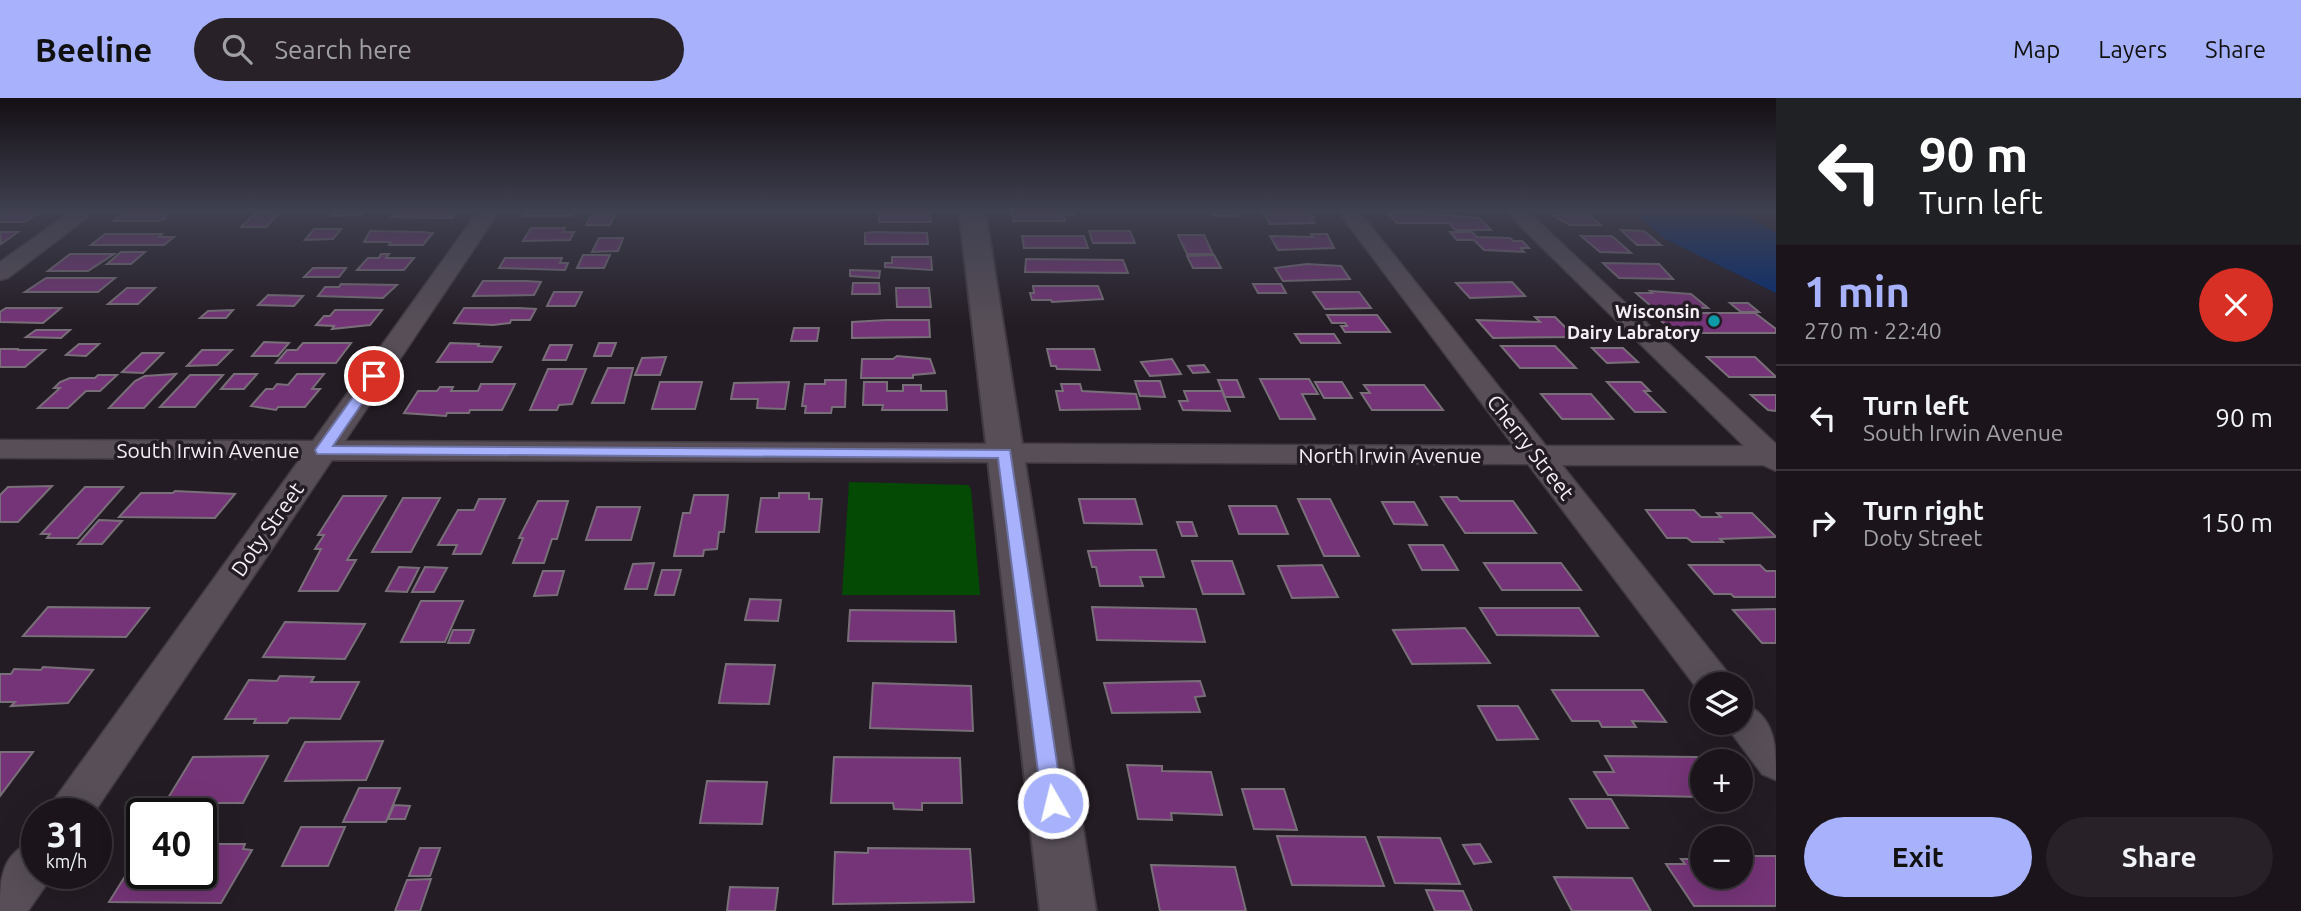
<!DOCTYPE html>
<meta charset="utf-8">
<style>
:root{--surface:#1b151b;--page:#282228;--text:#f1f3f6;--muted:#a09fa3;--line:#39343a;--accent:#a7b1fc}
body{margin:0;font-family:Ubuntu,sans-serif;background:var(--page);color:var(--text);height:100vh;display:flex;flex-direction:column;font-size:26px;white-space:nowrap}
*{box-sizing:border-box;margin:0}
p{font-size:23px;color:var(--muted)}
.icon{flex:none;width:38px;height:38px;fill:none;stroke:currentColor;stroke-width:2;stroke-linecap:round;stroke-linejoin:round}
.map{position:relative;flex:1;overflow:hidden}
.drawer{display:flex;flex-direction:column;background:var(--surface);width:525px}
.drawer>*{flex:none}
.top-card{background:#202124;color:#fff;overflow:hidden}
.controls{position:absolute;left:1690px;top:574px;display:grid;gap:14px}
.controls a{display:grid;place-items:center;width:63px;height:63px;border-radius:50%;background:var(--surface);box-shadow:0 7px 28px #0002,0 0 0 2px var(--line);font-size:35px}
.speed{position:absolute;left:21px;top:700px;display:flex;gap:14px;font-size:35px;font-weight:700;text-align:center}
.speed>*{display:grid;place-content:center;width:91px;height:91px;border-radius:50%;background:var(--surface);box-shadow:0 7px 28px #0002,0 0 0 2px var(--line);line-height:1}
.speed small{font-size:18px;font-weight:400}
.speed .limit{border:4px solid #111;border-radius:10px;background:#fff;color:#111}
.pin{position:absolute;display:grid;place-items:center;width:60px;height:60px;color:#fff;margin:-30px;border:4px solid #fff;border-radius:50%;box-shadow:0 2px 7px #0007}
.me{position:absolute;width:77px;margin:-38px;rotate:352deg;stroke-linejoin:round;filter:drop-shadow(0 0 5px #0008)}
.turn{display:flex;align-items:center;gap:24px;height:147px;padding:0 28px;font-size:32px}
.turn .icon{width:91px;height:91px;stroke-width:2.5}
.turn b{display:block;font-size:49px;line-height:60px}
.round{display:grid;place-items:center;flex:none;width:74px;height:74px;border-radius:37px;background:var(--page)}
.headline{display:flex;align-items:center;justify-content:space-between;height:119px;padding:0 28px}
h1{font-size:42px;font-weight:700;line-height:52px;color:var(--accent)}
.button{display:flex;gap:14px;margin-top:auto;padding:14px 28px}
.button a{flex:1;height:80px;border-radius:42px;background:var(--accent);color:#111;font-size:28px;font-weight:700;line-height:80px;text-align:center}
.button a+a{background:var(--page);color:var(--text)}
ul{padding:0;list-style:none}
li{display:flex;align-items:center;gap:21px;height:105px;padding:0 28px;border-top:2px solid var(--line)}
li div{flex:1}
li b{display:block;font-size:26px}
li em{font-style:normal}
header{display:flex;align-items:center;gap:42px;box-sizing:border-box;height:98px;padding:0 35px;background:var(--accent);color:#111}
header strong{font-size:33px}
nav{display:flex;gap:38px;margin-inline-start:auto;font-size:24px}
.search{width:490px;height:63px;background:var(--page);display:flex;align-items:center;gap:18px;box-sizing:border-box;padding:0 24px;border-radius:38px;color:var(--muted);font-size:26px}
main{display:flex;flex:1;min-height:0}
.map>svg:first-child{display:block}
.built{fill:#302330}
.green{fill:#044a04}
.water{fill:#042b71}
.building{fill:#753477;stroke:#796f79;stroke-width:2}
.lines{fill:none;stroke-linecap:round;stroke-linejoin:round}
.minor-casing{stroke:#413a41;stroke-width:3}
.tertiary-casing{stroke:#413a41;stroke-width:4}
.minor{fill:#574e57;fill-rule:evenodd}
.tertiary{fill:#574e57;fill-rule:evenodd}
.route{fill:#a7b1fc;stroke:#6d73a4;stroke-width:2}
.culture-dot{fill:#0f9aa8;stroke:#241c24;stroke-width:2.5}
.labels{text-anchor:middle;dominant-baseline:central;stroke-width:7;stroke-linejoin:round;paint-order:stroke}
.far-poi-label{font-size:18px;font-weight:bold;fill:#f5eff5;stroke:#241c24;text-anchor:end}
.street-label{font-size:21px;fill:#f5eff5;stroke:#241c24}
</style>
<header>
<strong>Beeline</strong>
<div class="search"><svg class="icon" aria-label="search" viewBox="0 0 24 24"><circle cx="10" cy="10" r="6"/><path d="M15 15l6 6"/></svg>Search here</div>
<nav><a>Map</a><a>Layers</a><a>Share</a></nav>
</header>
<main>
<div class="map">
<svg width="1776" height="813" viewBox="0 0 1776 813">
<rect width="100%" height="100%" fill="#241c24"/>
<path class="built" d="M 1736,112 L 1776,112 L 1776,134 L 1772,132 Z"/>
<path class="green" d="M 849,384 L 968,387 L 971,391 L 980,497 L 842,497 Z"/>
<path class="water" d="M 1631,112 L 1736,112 L 1776,134 L 1776,195 L 1665,141 Z"/>
<path class="building" d="M 42,112 L 25,124 L 0,124 L 1,112 Z
M 127,112 L 170,112 L 164,121 L 156,123 L 113,123 Z
M 336,112 L 366,112 L 361,117 L 331,118 Z
M 397,112 L 452,112 L 449,116 L 456,116 L 452,120 L 391,119 Z
M 527,112 L 575,112 L 571,118 L 523,118 Z
M 879,112 L 930,112 L 931,124 L 879,124 Z
M 1210,112 L 1234,112 L 1237,118 L 1213,118 Z
M 1274,112 L 1304,112 L 1312,116 L 1314,120 L 1310,120 L 1314,125 L 1270,126 L 1262,114 Z
M 1011,113 L 1071,113 L 1073,117 L 1063,117 L 1065,123 L 1014,123 Z
M 256,114 L 280,114 L 266,129 L 241,129 Z
M 1407,114 L 1479,120 L 1491,132 L 1455,132 L 1449,125 L 1397,125 L 1388,116 Z
M 592,116 L 616,116 L 610,127 L 586,127 Z
M 1588,116 L 1601,127 L 1570,127 L 1552,117 Z
M 531,130 L 565,130 L 563,134 L 574,134 L 570,142 L 523,143 Z
M 314,131 L 341,131 L 333,141 L 305,142 Z
M 1621,132 L 1644,133 L 1661,147 L 1637,147 Z
M 370,133 L 422,134 L 433,135 L 423,147 L 389,147 L 391,144 L 364,144 Z
M 1089,133 L 1130,133 L 1135,145 L 1093,145 Z
M 0,134 L 18,134 L 1,146 Z
M 876,134 L 927,135 L 928,146 L 865,146 L 865,135 Z
M 1450,134 L 1472,134 L 1477,139 L 1510,140 L 1513,143 L 1522,143 L 1529,150 L 1521,150 L 1524,154 L 1484,152 L 1474,142 L 1457,142 Z
M 105,136 L 162,136 L 159,139 L 174,139 L 164,147 L 91,147 Z
M 1311,136 L 1327,136 L 1334,150 L 1278,152 L 1270,138 L 1313,139 Z
M 1178,137 L 1204,137 L 1213,156 L 1187,156 Z
M 1022,138 L 1084,138 L 1088,150 L 1024,150 Z
M 1581,138 L 1612,138 L 1631,155 L 1600,154 Z
M 599,140 L 623,140 L 618,153 L 592,154 Z
M 121,154 L 145,154 L 131,166 L 107,166 Z
M 70,156 L 114,156 L 88,173 L 48,173 Z
M 381,156 L 389,156 L 386,160 L 414,160 L 404,172 L 357,172 L 368,160 L 379,160 Z
M 583,157 L 610,157 L 604,170 L 577,170 Z
M 1214,157 L 1221,170 L 1193,170 L 1187,158 Z
M 892,159 L 931,159 L 932,172 L 885,169 L 885,165 L 892,165 Z
M 505,160 L 562,160 L 560,165 L 568,165 L 565,172 L 499,170 Z
M 1026,161 L 1123,162 L 1128,175 L 1025,174 Z
M 1603,165 L 1659,166 L 1673,181 L 1619,180 Z
M 1307,166 L 1341,168 L 1350,181 L 1283,183 L 1275,170 Z
M 313,170 L 346,170 L 339,179 L 304,179 Z
M 850,172 L 880,173 L 879,180 L 850,178 Z
M 46,180 L 115,180 L 98,194 L 25,194 Z
M 483,183 L 526,183 L 541,184 L 534,197 L 473,198 Z
M 1512,184 L 1525,198 L 1470,200 L 1456,185 Z
M 853,185 L 879,185 L 880,196 L 852,196 Z
M 341,186 L 397,187 L 383,200 L 318,198 L 325,189 L 339,189 Z
M 1253,186 L 1281,186 L 1286,195 L 1258,195 Z
M 1033,188 L 1098,188 L 1103,201 L 1052,204 L 1051,202 L 1032,202 L 1030,195 L 1034,195 Z
M 127,190 L 155,190 L 138,206 L 108,206 Z
M 896,190 L 929,190 L 931,209 L 897,209 Z
M 1650,193 L 1691,196 L 1708,210 L 1652,209 L 1636,195 L 1652,195 Z
M 554,194 L 582,194 L 575,208 L 547,208 Z
M 1313,194 L 1359,194 L 1371,210 L 1325,211 Z
M 268,197 L 303,198 L 294,208 L 258,207 Z
M 1730,205 L 1748,205 L 1759,214 L 1741,214 Z
M 6,210 L 61,210 L 43,225 L 0,224 L 0,214 Z
M 464,210 L 519,210 L 536,211 L 530,222 L 511,222 L 510,225 L 493,227 L 454,225 Z
M 233,212 L 226,220 L 200,220 L 208,213 Z
M 335,212 L 382,212 L 370,227 L 332,231 L 334,228 L 316,227 L 324,218 L 330,218 Z
M 1652,215 L 1755,215 L 1776,231 L 1776,235 L 1675,235 Z
M 1327,217 L 1377,217 L 1390,234 L 1345,234 L 1341,228 L 1347,228 L 1345,225 L 1332,225 Z
M 1535,219 L 1555,219 L 1575,239 L 1493,240 L 1477,222 L 1540,224 Z
M 887,222 L 929,222 L 930,239 L 852,240 L 852,224 Z
M 794,230 L 819,230 L 817,243 L 791,243 Z
M 36,232 L 70,232 L 61,240 L 26,239 Z
M 1295,236 L 1334,236 L 1340,245 L 1301,245 Z
M 264,244 L 289,245 L 278,258 L 252,258 Z
M 303,245 L 351,245 L 336,265 L 276,265 L 287,252 L 297,252 Z
M 450,245 L 479,246 L 478,248 L 501,249 L 492,264 L 437,264 Z
M 599,245 L 616,245 L 611,258 L 594,258 Z
M 79,246 L 99,246 L 86,258 L 66,257 Z
M 550,247 L 572,247 L 566,262 L 543,262 Z
M 1501,248 L 1555,248 L 1576,270 L 1520,270 Z
M 1592,250 L 1623,250 L 1638,264 L 1607,265 Z
M 0,251 L 19,251 L 17,252 L 45,252 L 25,269 L 0,269 Z
M 1047,251 L 1094,251 L 1100,272 L 1057,271 L 1056,268 L 1051,268 Z
M 202,252 L 232,252 L 217,267 L 187,268 Z
M 142,255 L 163,255 L 143,275 L 122,274 Z
M 897,258 L 930,261 L 935,275 L 913,277 L 913,280 L 861,280 L 862,261 L 893,261 Z
M 666,259 L 660,277 L 635,277 L 642,260 Z
M 1707,259 L 1755,259 L 1776,279 L 1729,279 Z
M 1172,261 L 1181,276 L 1150,278 L 1141,264 Z
M 1204,267 L 1209,274 L 1193,275 L 1188,268 Z
M 608,270 L 633,270 L 624,305 L 592,305 Z
M 548,271 L 586,271 L 572,306 L 559,307 L 557,312 L 530,312 Z
M 176,276 L 144,310 L 109,310 L 135,283 L 145,278 Z
M 234,276 L 257,276 L 244,291 L 221,291 Z
M 297,276 L 324,276 L 312,291 L 320,291 L 305,309 L 278,309 L 276,312 L 251,308 L 266,291 L 273,291 L 277,286 L 288,287 Z
M 98,277 L 117,277 L 100,293 L 86,293 L 68,310 L 38,310 L 60,290 L 54,290 L 60,284 L 70,280 L 95,280 Z
M 190,277 L 223,277 L 195,309 L 160,309 Z
M 1260,281 L 1309,281 L 1318,296 L 1302,296 L 1315,321 L 1280,321 Z
M 825,282 L 846,282 L 845,309 L 832,309 L 831,315 L 805,315 L 806,308 L 802,308 L 805,286 L 825,286 Z
M 1218,282 L 1237,282 L 1244,299 L 1225,299 Z
M 1135,283 L 1160,283 L 1165,299 L 1140,298 Z
M 660,284 L 702,284 L 695,311 L 652,311 Z
M 789,284 L 785,311 L 757,310 L 758,301 L 731,301 L 734,285 Z
M 864,284 L 887,284 L 887,293 L 903,293 L 903,287 L 921,287 L 921,293 L 946,293 L 947,312 L 882,312 L 883,307 L 863,307 Z
M 1315,284 L 1342,284 L 1352,300 L 1324,300 Z
M 1607,284 L 1641,284 L 1650,293 L 1644,293 L 1665,314 L 1635,314 Z
M 481,286 L 515,286 L 502,312 L 470,312 L 469,315 L 447,315 L 446,318 L 404,315 L 418,293 L 437,293 L 440,289 L 453,289 L 451,293 L 478,293 Z
M 1061,286 L 1080,286 L 1082,293 L 1136,296 L 1140,311 L 1060,312 L 1056,293 L 1063,293 Z
M 1364,287 L 1424,287 L 1443,312 L 1372,312 L 1361,295 L 1370,295 Z
M 1184,293 L 1222,293 L 1230,313 L 1183,312 L 1179,303 L 1188,303 Z
M 1541,296 L 1591,296 L 1613,321 L 1562,321 Z
M 1751,297 L 1776,297 L 1776,313 L 1768,312 Z
M 52,388 L 18,424 L 0,424 L 0,397 L 8,389 Z
M 85,389 L 123,389 L 78,440 L 47,440 L 50,436 L 41,436 Z
M 175,393 L 235,396 L 215,420 L 119,419 L 141,395 L 173,395 Z
M 779,395 L 809,395 L 809,401 L 822,401 L 819,434 L 756,434 L 761,400 L 779,400 Z
M 694,397 L 728,397 L 724,434 L 719,434 L 717,451 L 704,452 L 703,458 L 674,458 L 683,415 L 690,415 Z
M 343,398 L 386,398 L 347,462 L 356,462 L 338,493 L 299,493 L 321,451 L 315,451 L 324,437 L 318,437 Z
M 1441,399 L 1457,399 L 1460,403 L 1513,403 L 1536,435 L 1465,435 Z
M 403,400 L 440,400 L 411,454 L 372,454 Z
M 479,401 L 505,401 L 481,456 L 453,456 L 457,447 L 438,447 L 458,412 L 474,412 Z
M 1079,401 L 1135,401 L 1142,426 L 1084,425 Z
M 1298,401 L 1330,401 L 1359,458 L 1324,458 Z
M 538,403 L 568,403 L 557,441 L 552,441 L 544,465 L 513,465 L 523,440 L 519,440 Z
M 1382,404 L 1414,404 L 1427,427 L 1394,426 Z
M 1229,408 L 1276,408 L 1288,436 L 1239,436 Z
M 597,409 L 640,409 L 631,442 L 586,442 Z
M 1646,412 L 1694,412 L 1701,419 L 1721,419 L 1717,415 L 1752,415 L 1776,439 L 1720,441 L 1723,444 L 1692,444 L 1687,440 L 1667,440 Z
M 99,422 L 122,423 L 102,446 L 78,446 Z
M 1177,424 L 1192,424 L 1197,438 L 1182,438 Z
M 1409,447 L 1443,447 L 1458,472 L 1422,472 Z
M 1132,452 L 1156,452 L 1164,479 L 1140,479 L 1143,488 L 1100,488 L 1096,469 L 1092,469 L 1088,453 Z
M 1192,463 L 1232,463 L 1244,496 L 1203,496 Z
M 654,465 L 647,491 L 625,491 L 633,466 Z
M 1484,465 L 1561,465 L 1581,492 L 1502,492 Z
M 1322,467 L 1338,499 L 1292,500 L 1278,468 Z
M 1689,467 L 1760,467 L 1766,473 L 1776,473 L 1776,499 L 1734,499 L 1731,496 L 1714,496 Z
M 399,469 L 419,470 L 407,494 L 386,493 Z
M 425,469 L 447,470 L 434,494 L 412,494 Z
M 662,472 L 681,472 L 674,497 L 655,497 Z
M 543,473 L 564,473 L 557,497 L 534,498 Z
M 750,501 L 781,502 L 778,523 L 745,522 Z
M 421,503 L 463,503 L 445,544 L 401,544 Z
M 48,509 L 149,510 L 126,539 L 23,538 Z
M 1092,509 L 1196,511 L 1205,544 L 1097,542 Z
M 1480,510 L 1579,510 L 1598,538 L 1497,537 Z
M 1776,511 L 1776,545 L 1762,545 L 1733,512 Z
M 850,512 L 954,513 L 956,544 L 848,543 Z
M 285,524 L 365,526 L 345,561 L 263,559 Z
M 1465,530 L 1490,565 L 1412,566 L 1393,532 Z
M 453,532 L 474,532 L 469,545 L 448,545 Z
M 726,566 L 775,567 L 769,606 L 719,605 Z
M 43,569 L 93,572 L 68,605 L 11,608 L 15,604 L 0,604 L 0,576 L 11,576 L 14,571 L 41,572 Z
M 280,578 L 314,579 L 311,584 L 359,584 L 340,621 L 290,620 L 287,625 L 254,625 L 256,621 L 225,621 L 249,582 L 277,583 Z
M 1200,583 L 1205,598 L 1195,599 L 1200,614 L 1112,615 L 1104,585 Z
M 873,585 L 971,588 L 973,633 L 870,630 Z
M 1552,592 L 1643,592 L 1666,624 L 1632,623 L 1636,629 L 1602,629 L 1599,623 L 1572,623 Z
M 1478,608 L 1518,608 L 1538,641 L 1497,642 Z
M 383,643 L 366,682 L 285,683 L 305,644 Z
M 0,654 L 33,654 L 0,698 Z
M 268,658 L 243,705 L 165,705 L 193,659 Z
M 1605,658 L 1697,659 L 1703,668 L 1703,699 L 1608,697 L 1594,674 L 1614,674 Z
M 834,659 L 960,660 L 962,705 L 922,705 L 922,712 L 894,711 L 893,705 L 831,705 Z
M 1127,667 L 1162,668 L 1162,673 L 1211,674 L 1222,717 L 1171,715 L 1172,722 L 1138,721 Z
M 707,683 L 767,684 L 762,726 L 700,725 Z
M 359,690 L 400,690 L 386,724 L 343,724 Z
M 1242,691 L 1284,691 L 1297,732 L 1254,731 Z
M 1570,701 L 1611,701 L 1628,730 L 1587,730 Z
M 394,707 L 410,708 L 405,721 L 388,721 Z
M 301,729 L 345,729 L 328,768 L 282,768 Z
M 1277,738 L 1365,739 L 1384,788 L 1292,787 Z
M 1378,739 L 1440,740 L 1460,786 L 1395,785 Z
M 201,746 L 245,746 L 243,751 L 252,752 L 221,805 L 109,804 L 142,751 L 142,775 L 201,775 Z
M 1480,746 L 1491,764 L 1474,766 L 1463,747 Z
M 420,750 L 440,750 L 430,778 L 409,778 Z
M 868,750 L 970,751 L 974,804 L 833,806 L 835,754 L 868,755 Z
M 1741,758 L 1776,758 L 1776,808 L 1694,808 L 1666,766 L 1685,766 L 1681,761 L 1703,761 L 1703,779 L 1741,779 Z
M 1151,767 L 1235,769 L 1246,813 L 1160,813 Z
M 1554,779 L 1632,780 L 1651,813 L 1572,813 Z
M 431,781 L 420,813 L 395,813 L 407,782 Z
M 730,789 L 778,790 L 775,813 L 727,813 Z
M 1426,792 L 1463,793 L 1472,813 L 1435,813 Z"/>
<g class="lines">
<defs>
<path id="minor" d="M 73,112 L 97,112 L 8,180 L 0,182 L 0,164 Z
M 479,112 L 500,112 L 345,343 L 1514,348 L 1337,112 L 1358,112 L 1546,348 L 1744,348 L 1504,112 L 1526,112 L 1776,346 L 1776,373 L 1763,367 L 1562,367 L 1728,575 L 1734,586 L 1703,586 L 1702,597 L 1528,366 L 332,362 L 93,716 L 48,716 L 54,702 L 300,361 L 0,360 L 0,342 L 313,343 Z
M 1741,604 C 1776,618 1776,647 1776,682 L 1762,676 L 1724,625 L 1741,625 Z
M 37,741 L 37,775 L 53,777 L 28,813 L 0,813 C 0,779 1,755 37,741 Z"/>
<path id="tertiary" d="M 959,112 L 985,112 L 1096,813 L 1040,813 Z"/>
</defs>
<use href="#minor" class="minor-casing"/>
<use href="#tertiary" class="tertiary-casing"/>
<use href="#minor" class="minor"/>
<use href="#tertiary" class="tertiary"/>
</g>
<linearGradient id="sky" x2="0" y2="1"><stop stop-color="#140f14"/><stop offset="0.5" stop-color="#3f4050"/><stop offset="1" stop-color="#3f4050" stop-opacity="0"/></linearGradient>
<rect width="1776" height="226" fill="url(#sky)"/>
<path class="route" d="M 374,274 L 381,278 L 333,348 L 1010,352 L 1063,705 L 1060,711 L 1053,714 L 1045,711 L 1042,705 L 998,360 L 317,356 L 315,352 L 317,349 L 370,275 Z"/>
<circle class="culture-dot" cx="1714" cy="223" r="7"/>
<g class="labels">
<g class="far-poi-label">
<text x="1700" y="213">Wisconsin<tspan x="1700" dy="21">Dairy Labratory</tspan></text>
</g>
<g class="street-label">
<text transform="translate(1531 349) rotate(52)">Cherry Street</text>
<text x="208" y="352">South Irwin Avenue</text>
<text x="1390" y="357">North Irwin Avenue</text>
<text transform="translate(267 431) rotate(-55)">Doty Street</text>
</g>
</g>
</svg>
<div class="controls">
<a><svg class="icon" aria-label="layers" viewBox="0 0 24 24"><path d="M12 4l9 5-9 5-9-5zM3 14l9 5 9-5"/></svg></a>
<a>+</a>
<a>−</a>
</div>
<div class="speed"><div>31<small>km/h</small></div><div class="limit">40</div></div>
<div class="pin" style="left:374px;top:278px;background:#d93025"><svg class="icon" aria-label="arrive" viewBox="0 0 24 24"><path d="M6 21V4h12l-3 4 3 4H6"/></svg></div>
<svg class="me" style="left:1053px;top:705px" viewBox="-20 -20 40 40"><circle r="17" fill="#a7b1fc" stroke="#fff" stroke-width="3"/><path d="M0-11L8 9 0 5-8 9z" fill="#fff"/></svg>
</div>
<section class="drawer">
<div class="top-card">
<div class="turn"><svg class="icon" aria-label="left" viewBox="0 0 24 24"><path d="M17 20v-9H6M10 6l-5 5 5 5"/></svg><div><b>90 m</b>Turn left</div></div>
</div>
<div class="headline"><div><h1>1 min</h1><p>270 m · 22:40</p></div><a class="round" style="background:#d93025;color:#fff"><svg class="icon" aria-label="close" viewBox="0 0 24 24"><path d="M6 6l12 12M18 6L6 18"/></svg></a></div>
<ul>
<li><svg class="icon" aria-label="left" viewBox="0 0 24 24"><path d="M17 20v-9H6M10 6l-5 5 5 5"/></svg><div><b>Turn left</b><p>South Irwin Avenue</p></div><em>90 m</em></li>
<li><svg class="icon" aria-label="right" viewBox="0 0 24 24"><path d="M7 20v-9h11M14 6l5 5-5 5"/></svg><div><b>Turn right</b><p>Doty Street</p></div><em>150 m</em></li>
</ul>
<div class="button"><a>Exit</a><a>Share</a></div>
</section>
</main>
